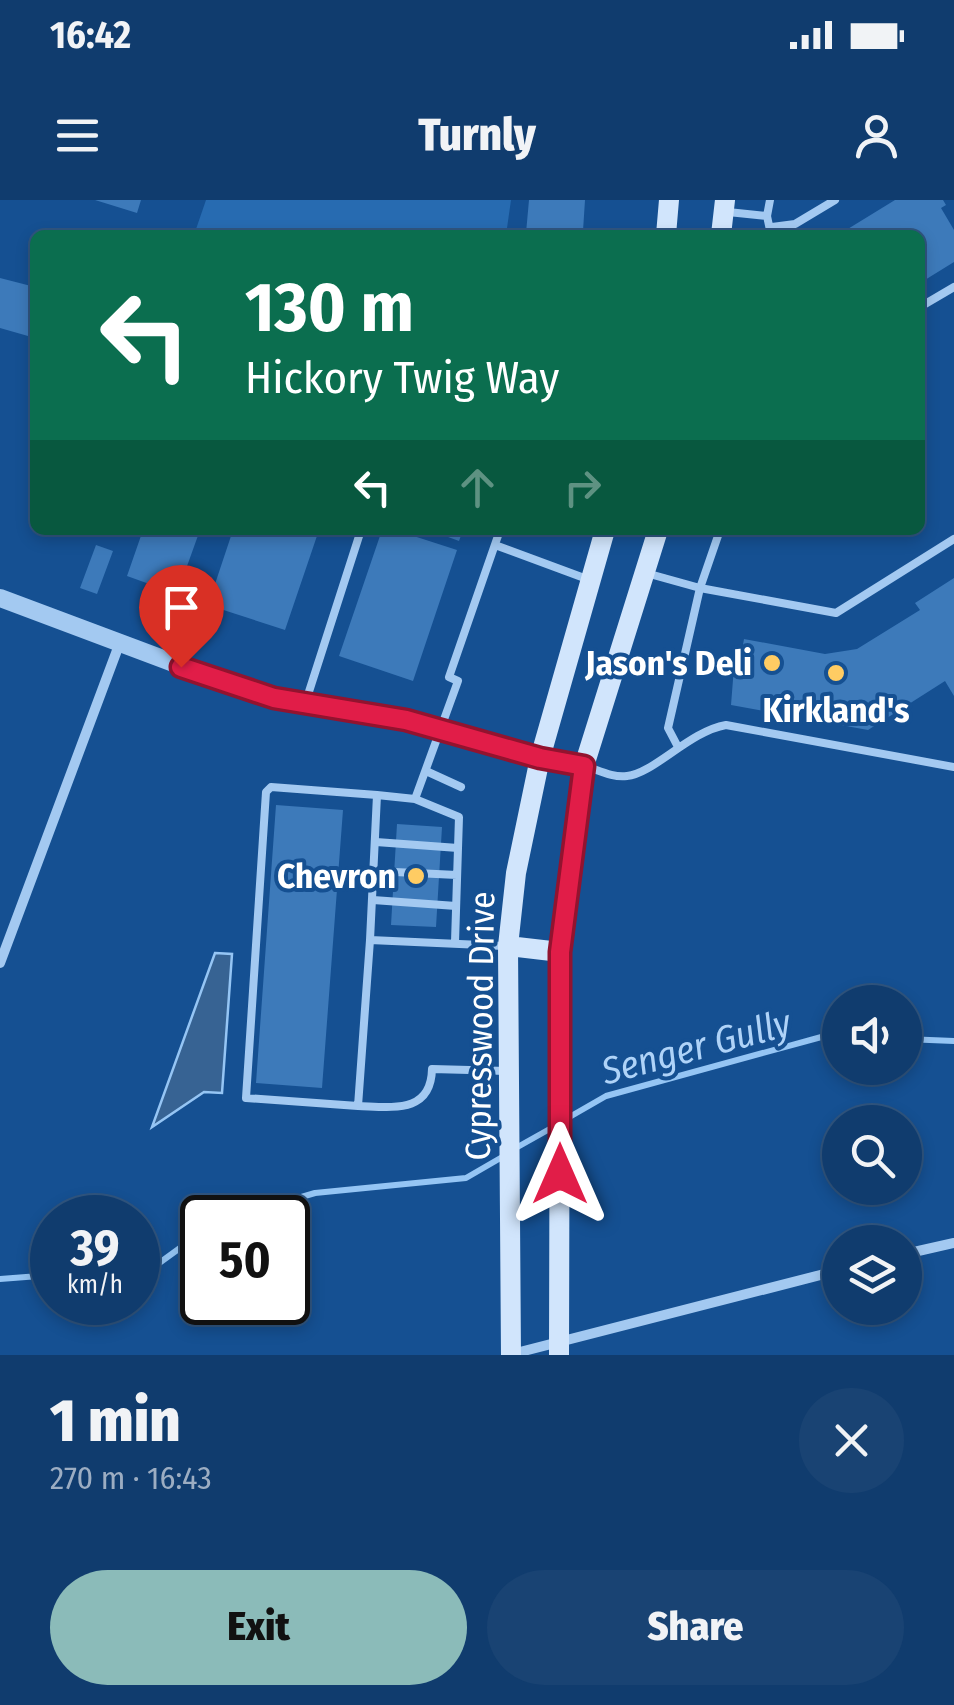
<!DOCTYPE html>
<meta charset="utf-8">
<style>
:root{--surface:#103c6e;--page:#194373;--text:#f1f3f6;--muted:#9cadc2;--line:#305681;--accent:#8bbbb9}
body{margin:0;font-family:"Fira Sans Condensed",sans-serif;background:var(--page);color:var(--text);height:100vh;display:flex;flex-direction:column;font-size:38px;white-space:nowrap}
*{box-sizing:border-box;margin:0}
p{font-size:32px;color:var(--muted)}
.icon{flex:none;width:55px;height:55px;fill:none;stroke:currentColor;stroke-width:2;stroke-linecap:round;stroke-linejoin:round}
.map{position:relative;height:1155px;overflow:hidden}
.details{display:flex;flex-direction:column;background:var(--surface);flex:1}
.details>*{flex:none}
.top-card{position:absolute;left:30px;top:30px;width:895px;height:305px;border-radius:15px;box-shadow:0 5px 15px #0003,0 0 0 2px var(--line);background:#0b6e4f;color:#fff;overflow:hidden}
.controls{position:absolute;left:822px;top:785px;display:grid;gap:20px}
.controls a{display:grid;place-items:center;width:100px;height:100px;border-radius:50%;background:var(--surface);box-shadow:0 5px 15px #0003,0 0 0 2px var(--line);font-size:50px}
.speed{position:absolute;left:30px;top:995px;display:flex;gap:20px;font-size:50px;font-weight:700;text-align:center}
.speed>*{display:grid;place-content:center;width:130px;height:130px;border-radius:50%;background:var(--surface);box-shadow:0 5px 15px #0003,0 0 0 2px var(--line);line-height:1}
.speed small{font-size:25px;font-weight:400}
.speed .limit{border:5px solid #111;border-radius:15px;background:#fff;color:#111}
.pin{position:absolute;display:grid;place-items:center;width:85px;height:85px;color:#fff;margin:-102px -42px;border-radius:50% 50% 50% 0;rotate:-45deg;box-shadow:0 0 10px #0007}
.pin .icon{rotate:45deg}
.me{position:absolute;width:110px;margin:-55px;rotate:0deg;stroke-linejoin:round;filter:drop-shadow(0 0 8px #0008)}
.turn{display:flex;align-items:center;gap:35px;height:210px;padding:0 50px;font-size:45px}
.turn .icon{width:130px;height:130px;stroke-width:2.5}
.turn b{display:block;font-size:70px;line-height:85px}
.lanes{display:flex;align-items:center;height:95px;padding:0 50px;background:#0003;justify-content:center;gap:50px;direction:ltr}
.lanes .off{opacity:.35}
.round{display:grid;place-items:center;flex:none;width:105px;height:105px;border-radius:52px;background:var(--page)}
.head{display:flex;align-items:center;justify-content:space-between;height:170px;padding:0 50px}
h1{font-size:60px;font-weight:800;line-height:75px}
.button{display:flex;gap:20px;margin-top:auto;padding:20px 50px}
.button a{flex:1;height:115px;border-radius:60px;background:var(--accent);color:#111;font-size:40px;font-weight:800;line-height:115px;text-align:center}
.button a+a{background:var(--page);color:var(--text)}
.status{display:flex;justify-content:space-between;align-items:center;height:70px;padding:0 50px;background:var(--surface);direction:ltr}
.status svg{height:28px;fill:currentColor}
header{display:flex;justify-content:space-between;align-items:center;height:130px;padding:0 50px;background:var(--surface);font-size:45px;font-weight:800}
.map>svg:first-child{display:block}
.green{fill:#276bb1}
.water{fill:#376393;stroke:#95c5f4;stroke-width:2.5}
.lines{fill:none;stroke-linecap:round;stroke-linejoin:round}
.stream{stroke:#95c5f4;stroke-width:6}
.building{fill:#3d7aba}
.service{stroke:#a3c9f1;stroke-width:8}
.minor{stroke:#a3c9f1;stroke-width:10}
.tertiary{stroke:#a3c9f1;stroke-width:18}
.secondary{stroke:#d1e5fc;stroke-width:20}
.route-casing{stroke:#92132f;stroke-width:25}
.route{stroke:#e11d48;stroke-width:18}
.poi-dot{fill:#ffcc63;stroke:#155092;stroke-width:4}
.labels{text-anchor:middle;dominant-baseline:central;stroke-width:8;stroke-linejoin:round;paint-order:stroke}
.poi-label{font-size:35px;font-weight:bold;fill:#fff;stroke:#155092;text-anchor:end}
.street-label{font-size:35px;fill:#fff;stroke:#155092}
.water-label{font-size:38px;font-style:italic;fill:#afd3f8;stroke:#155092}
</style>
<div class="status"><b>16:42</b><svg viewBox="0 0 49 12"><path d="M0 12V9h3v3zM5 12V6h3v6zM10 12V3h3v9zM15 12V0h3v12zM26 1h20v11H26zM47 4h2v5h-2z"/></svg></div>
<header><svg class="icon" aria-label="menu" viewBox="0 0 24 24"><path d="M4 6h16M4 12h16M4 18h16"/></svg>Turnly<svg class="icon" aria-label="person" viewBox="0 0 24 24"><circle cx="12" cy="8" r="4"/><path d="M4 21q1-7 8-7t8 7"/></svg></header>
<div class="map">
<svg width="954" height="1155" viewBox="0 0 954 1155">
<rect width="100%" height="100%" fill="#155092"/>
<path class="green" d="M 206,0 L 511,0 L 506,35 L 194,35 Z"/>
<path class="water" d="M 215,753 L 232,754 L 222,893 L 204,892 L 152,927 Z"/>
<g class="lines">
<path class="stream" d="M 905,839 L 954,841
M 566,919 L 606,896 L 825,836 L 840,836
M 514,949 L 555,926
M 230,1018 L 315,993 L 466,978 L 504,956
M 138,1070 L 151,1069 L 202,1032
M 0,1079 L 52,1075"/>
</g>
<path class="building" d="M 95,0 L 141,0 L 137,13 Z
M 529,0 L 585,0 L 583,31 L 576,30 L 576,35 L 526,33 Z
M 895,0 L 943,0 L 946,5 L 941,8 L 954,30 L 954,62 L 920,83 L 920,35 L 838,35 Z
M 0,78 L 35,87 L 35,138 L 0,128 Z
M 143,330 L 200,330 L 177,394 L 127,376 Z
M 233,330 L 319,330 L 285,430 L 208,405 Z
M 382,330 L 395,330 L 457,350 L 413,481 L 339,456 Z
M 429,330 L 463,330 L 459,341 Z
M 96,345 L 113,351 L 97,394 L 80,388 Z
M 954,378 L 954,496 L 945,481 L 868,530 L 731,505 L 734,467 L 739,468 L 744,439 L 825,454 L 857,449 L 920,410 L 915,403 Z
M 276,605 L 343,610 L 322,888 L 256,883 Z
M 397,624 L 442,627 L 436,727 L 391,725 Z"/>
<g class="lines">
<path class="service" d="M 770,0 L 767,16 L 771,35
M 728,12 L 767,16
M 772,27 L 795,24 L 835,0
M 920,107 L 954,87
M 500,330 L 449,477 L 458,481 L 415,599 L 377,595 L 370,740 L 504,746
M 495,345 L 587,379
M 646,373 L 700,388 L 836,413 L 954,339
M 305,504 L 361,330
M 678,547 L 668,528 L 700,388 L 720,330
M 588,567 C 600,571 614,578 627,576 C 653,574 690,531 726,525 L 954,567
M 426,571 L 461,587
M 415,599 L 459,617 L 455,742
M 376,642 L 458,648
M 374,671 L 457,675
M 373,700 L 456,706
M 370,740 L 358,906 C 392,907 431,914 432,869 L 507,871
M 358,906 L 246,898 L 266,592 L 271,587 L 377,595"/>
<path class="minor" d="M 0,763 L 119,445
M 905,1054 L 954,1043
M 512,1154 L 840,1070"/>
<path class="tertiary" d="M 0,398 L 243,489 L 305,504 L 406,520 L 540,558 L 584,566"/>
<path class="secondary" d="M 666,35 L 669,0
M 721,35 L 725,0
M 508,746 L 560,752
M 511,1155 L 508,746 L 516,673 L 540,558 L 605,330
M 559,1155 L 560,752 L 584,566 L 658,330"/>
</g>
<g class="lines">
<defs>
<path id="route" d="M 181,467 L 274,498 L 406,520 L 540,558 L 584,566 L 560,752 L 560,974"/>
</defs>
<use href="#route" class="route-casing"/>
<use href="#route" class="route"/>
</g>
<g class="poi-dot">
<circle cx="772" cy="463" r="10"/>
<circle cx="836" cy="473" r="10"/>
<circle cx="416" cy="676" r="10"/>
</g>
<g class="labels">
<g class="poi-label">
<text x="752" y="463">Jason's Deli</text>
<text x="836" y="510" text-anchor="middle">Kirkland's</text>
<text x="396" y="676">Chevron</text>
</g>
<g class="street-label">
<text transform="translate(480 826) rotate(-89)">Cypresswood Drive</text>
</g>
<g class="water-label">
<text transform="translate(696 847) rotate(-15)">Senger Gully</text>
</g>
</g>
</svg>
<div class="controls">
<a><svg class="icon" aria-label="sound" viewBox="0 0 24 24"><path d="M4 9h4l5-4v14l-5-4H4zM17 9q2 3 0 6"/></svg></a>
<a><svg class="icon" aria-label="search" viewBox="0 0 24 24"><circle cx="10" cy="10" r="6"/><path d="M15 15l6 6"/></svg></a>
<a><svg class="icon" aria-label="layers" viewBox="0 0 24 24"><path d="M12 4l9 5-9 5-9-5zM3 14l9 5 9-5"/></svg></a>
</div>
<div class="speed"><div>39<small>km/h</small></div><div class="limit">50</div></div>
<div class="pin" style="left:181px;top:467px;background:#d93025"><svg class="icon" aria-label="arrive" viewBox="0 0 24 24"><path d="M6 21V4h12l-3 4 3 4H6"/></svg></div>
<svg class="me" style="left:560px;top:974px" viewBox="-20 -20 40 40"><path d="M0-17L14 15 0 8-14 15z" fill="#e11d48" stroke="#fff" stroke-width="4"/></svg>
<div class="top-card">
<div class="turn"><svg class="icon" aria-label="left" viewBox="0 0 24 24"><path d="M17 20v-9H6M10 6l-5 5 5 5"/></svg><div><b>130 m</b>Hickory Twig Way</div></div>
<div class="lanes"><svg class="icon" aria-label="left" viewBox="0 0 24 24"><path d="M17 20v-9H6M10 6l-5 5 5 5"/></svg><svg class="icon off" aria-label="ahead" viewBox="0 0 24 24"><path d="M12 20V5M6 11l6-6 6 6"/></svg><svg class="icon off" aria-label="right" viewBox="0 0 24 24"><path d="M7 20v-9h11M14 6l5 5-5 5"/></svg></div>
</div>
</div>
<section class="details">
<div class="head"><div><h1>1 min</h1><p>270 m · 16:43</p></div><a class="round"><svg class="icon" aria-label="close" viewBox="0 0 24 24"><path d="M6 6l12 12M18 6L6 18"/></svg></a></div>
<div class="button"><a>Exit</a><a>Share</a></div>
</section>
